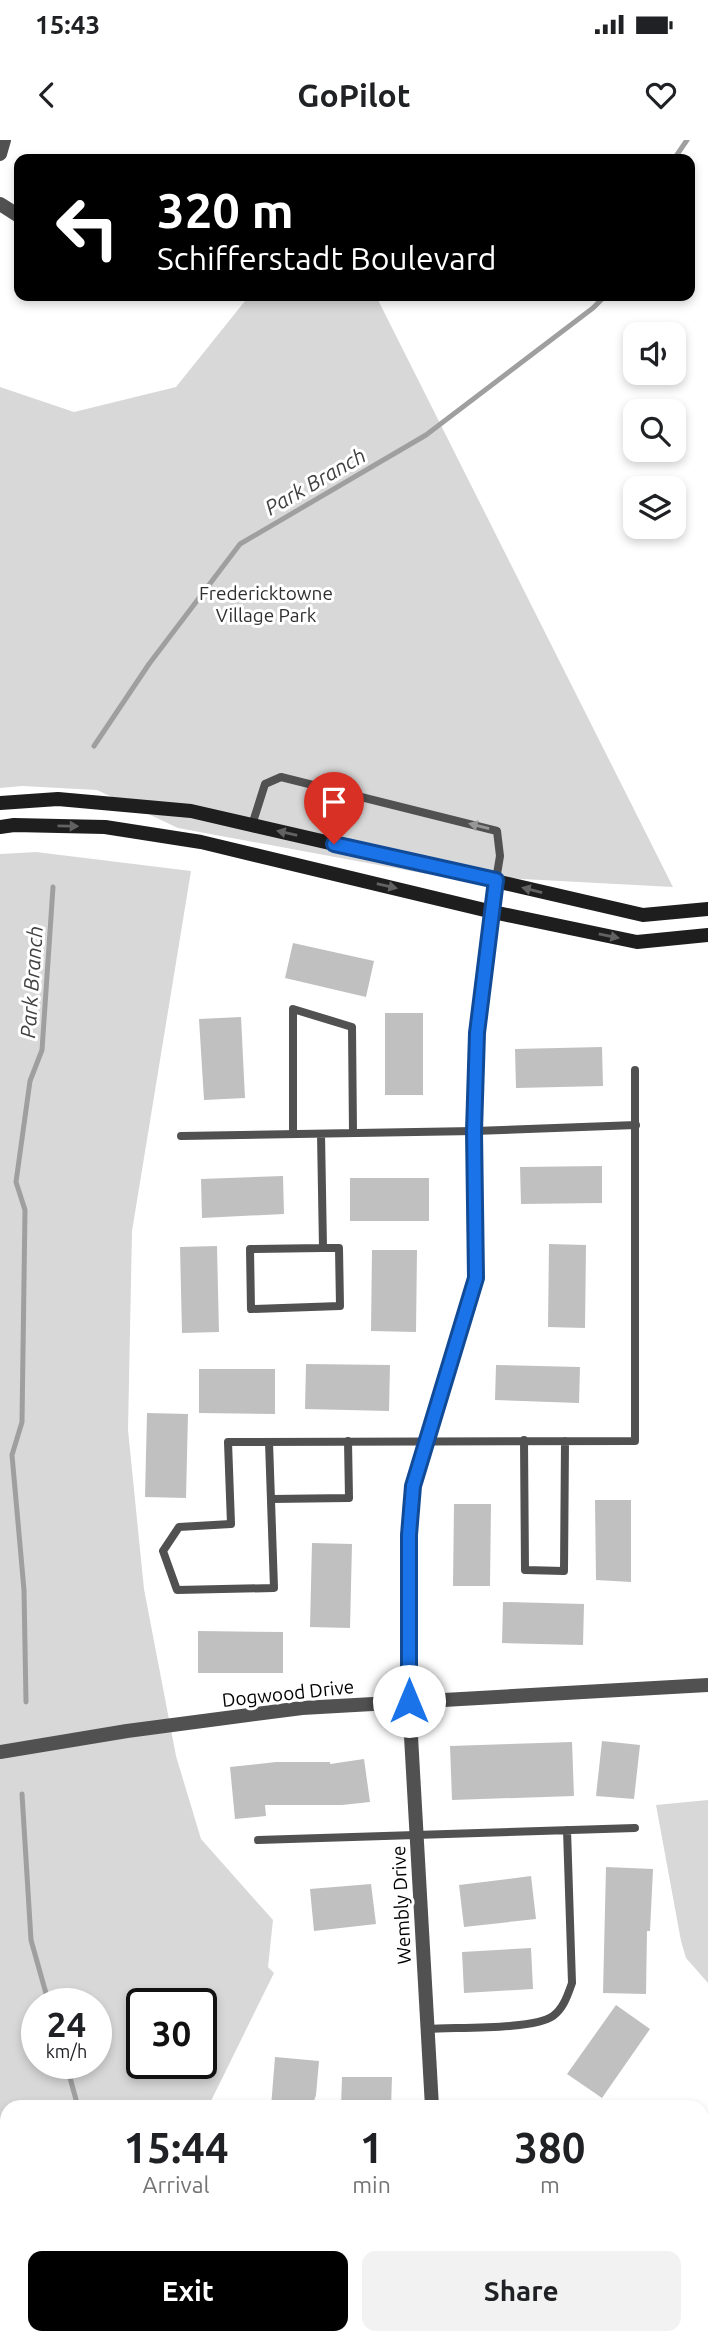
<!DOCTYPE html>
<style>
:root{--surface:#fff;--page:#f2f2f2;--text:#202124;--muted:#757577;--accent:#000}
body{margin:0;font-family:Ubuntu,sans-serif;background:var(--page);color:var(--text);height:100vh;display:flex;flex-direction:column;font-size:26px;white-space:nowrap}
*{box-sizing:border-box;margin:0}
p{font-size:23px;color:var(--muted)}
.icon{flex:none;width:38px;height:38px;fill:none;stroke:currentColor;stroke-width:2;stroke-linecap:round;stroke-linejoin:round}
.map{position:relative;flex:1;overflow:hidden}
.panel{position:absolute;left:0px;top:1960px;width:709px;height:245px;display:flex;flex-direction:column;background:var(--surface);border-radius:21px 21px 0 0;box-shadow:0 4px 10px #0003}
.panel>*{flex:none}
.top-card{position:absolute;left:14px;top:14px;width:681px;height:147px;border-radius:14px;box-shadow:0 4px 10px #0003;background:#000;color:#fff;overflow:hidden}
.fabs{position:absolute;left:623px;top:182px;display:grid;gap:14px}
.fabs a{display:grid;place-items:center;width:63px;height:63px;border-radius:14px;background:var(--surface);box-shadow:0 4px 10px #0003;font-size:35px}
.speed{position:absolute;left:21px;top:1848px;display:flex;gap:14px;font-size:35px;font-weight:700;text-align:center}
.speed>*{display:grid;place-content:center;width:91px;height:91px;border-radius:50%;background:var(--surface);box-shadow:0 4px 10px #0003;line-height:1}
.speed small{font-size:18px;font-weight:400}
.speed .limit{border:4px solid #111;border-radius:10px;background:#fff;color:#111}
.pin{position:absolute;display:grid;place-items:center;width:60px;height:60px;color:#fff;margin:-72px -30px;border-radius:50% 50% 50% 0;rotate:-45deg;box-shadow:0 0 7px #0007}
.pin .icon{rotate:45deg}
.me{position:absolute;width:77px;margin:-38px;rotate:0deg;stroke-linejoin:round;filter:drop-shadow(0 0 5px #0008)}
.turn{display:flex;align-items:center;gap:24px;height:147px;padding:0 28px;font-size:32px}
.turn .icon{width:91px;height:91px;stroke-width:2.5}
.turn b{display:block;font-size:49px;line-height:60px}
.eta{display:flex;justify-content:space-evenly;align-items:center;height:119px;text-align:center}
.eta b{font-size:42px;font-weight:700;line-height:49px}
.primary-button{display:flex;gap:14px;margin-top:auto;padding:14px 28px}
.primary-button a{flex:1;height:80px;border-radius:14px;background:var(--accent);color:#fff;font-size:28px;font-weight:700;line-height:80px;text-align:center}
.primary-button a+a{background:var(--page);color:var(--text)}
.status{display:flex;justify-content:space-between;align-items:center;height:49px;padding:0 35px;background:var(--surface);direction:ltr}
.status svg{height:19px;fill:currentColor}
header{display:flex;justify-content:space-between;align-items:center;height:91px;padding:0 28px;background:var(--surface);font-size:32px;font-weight:700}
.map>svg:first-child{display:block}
.green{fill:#d8d8d8;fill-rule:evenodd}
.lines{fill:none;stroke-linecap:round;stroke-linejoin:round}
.stream{stroke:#9f9f9f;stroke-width:5}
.building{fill:#c0c0c0}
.service{stroke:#515151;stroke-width:8}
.minor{stroke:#515151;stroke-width:14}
.secondary{stroke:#1e1e1e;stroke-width:14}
.oneway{fill:#626262}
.oneway2{fill:#979797}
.route-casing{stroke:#114b97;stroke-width:18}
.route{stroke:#1a73e8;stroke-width:12}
.labels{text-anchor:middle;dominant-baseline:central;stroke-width:6;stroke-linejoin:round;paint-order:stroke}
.park-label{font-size:19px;fill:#2f2f2f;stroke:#fff}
.street-label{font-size:19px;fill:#000;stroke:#fff}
.water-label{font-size:21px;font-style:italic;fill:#404040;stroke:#fff}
</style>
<div class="status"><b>15:43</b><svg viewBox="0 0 49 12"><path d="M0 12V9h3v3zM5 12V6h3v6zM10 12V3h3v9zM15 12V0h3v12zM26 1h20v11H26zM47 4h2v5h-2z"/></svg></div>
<header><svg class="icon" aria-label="back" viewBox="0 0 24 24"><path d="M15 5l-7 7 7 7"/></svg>GoPilot<svg class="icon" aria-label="heart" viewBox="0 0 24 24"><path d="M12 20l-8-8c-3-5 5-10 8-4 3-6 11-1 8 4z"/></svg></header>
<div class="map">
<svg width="708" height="2205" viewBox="0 0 708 2205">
<rect width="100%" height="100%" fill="#fff"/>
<path class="green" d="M 249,156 L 376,156 L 673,747 L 427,734 L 178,688 L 97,650 L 22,646 L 0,648 L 0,247 L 74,272 L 176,247 Z
M 36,712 L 191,731 L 132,1091 L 128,1290 L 144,1449 L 176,1616 L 201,1699 L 273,1780 L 268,1827 L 274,1833 L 208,1967 L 7,1967 L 7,2198 L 278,2198 L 283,2205 L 0,2205 L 0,714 ZM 37,1864 L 96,1864 L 96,1923 L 37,1923 ZM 142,1864 L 201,1864 L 201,1923 L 142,1923 Z
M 708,1660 L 708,1843 L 686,1818 L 681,1801 L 656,1665 Z"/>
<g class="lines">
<path class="stream" d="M 674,19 L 687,0
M 94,606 L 149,524 L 240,404 L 426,295 L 593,168 L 605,156
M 26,1562 L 24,1450 L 12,1315 L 22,1282 L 25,1070 L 16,1042 L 30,941 L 42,910 L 53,747
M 22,1654 L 31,1800 L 49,1864
M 66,1923 L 78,1967
M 142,2198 L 144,2205"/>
</g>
<path class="building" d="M 293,803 L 374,821 L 366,857 L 285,838 Z
M 385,873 L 423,873 L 423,955 L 385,955 Z
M 241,877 L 245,958 L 204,960 L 199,879 Z
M 602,907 L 603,946 L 516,948 L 515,909 Z
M 602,1026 L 602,1063 L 521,1064 L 520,1027 Z
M 283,1036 L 284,1074 L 202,1078 L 201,1039 Z
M 350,1038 L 429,1038 L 429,1081 L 350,1081 Z
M 549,1104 L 586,1105 L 585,1188 L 548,1187 Z
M 217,1106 L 219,1192 L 182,1193 L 180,1107 Z
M 372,1110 L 417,1110 L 416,1192 L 371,1191 Z
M 306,1224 L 390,1225 L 389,1271 L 305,1269 Z
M 496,1225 L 580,1227 L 579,1263 L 495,1260 Z
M 199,1229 L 275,1229 L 275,1274 L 199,1273 Z
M 147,1273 L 188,1274 L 186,1358 L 145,1357 Z
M 595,1360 L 631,1360 L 631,1442 L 596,1440 Z
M 454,1364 L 491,1364 L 490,1446 L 453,1446 Z
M 312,1403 L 352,1404 L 350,1488 L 310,1487 Z
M 503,1462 L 584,1464 L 583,1505 L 502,1503 Z
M 198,1491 L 283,1492 L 283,1533 L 198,1533 Z
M 602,1601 L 640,1605 L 634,1659 L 596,1656 Z
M 572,1602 L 574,1656 L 452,1660 L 450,1606 Z
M 364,1619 L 370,1662 L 342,1665 L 265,1665 L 266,1676 L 235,1679 L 230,1627 L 276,1622 L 330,1622 L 330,1624 Z
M 606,1727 L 653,1729 L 650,1791 L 647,1791 L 646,1854 L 603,1853 Z
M 531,1736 L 536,1779 L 464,1787 L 459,1745 Z
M 371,1744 L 376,1784 L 314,1791 L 310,1749 Z
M 531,1808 L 533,1849 L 464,1853 L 462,1812 Z
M 616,1865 L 650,1889 L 602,1958 L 567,1934 Z
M 275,1917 L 319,1921 L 316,1955 L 312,1967 L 271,1967 Z
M 342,1937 L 392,1937 L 391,1967 L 341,1967 Z"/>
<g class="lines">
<path class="service" d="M 252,685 L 265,644 L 281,637 L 497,691 L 500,716 L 496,740
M 293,994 L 293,869 L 352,887 L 353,993
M 321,994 L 323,1108 L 339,1108 L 340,1166 L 251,1169 L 250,1109 L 323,1108
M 181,996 L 474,991 L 636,985
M 524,1300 L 525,1430 L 564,1431 L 565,1301
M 269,1302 L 274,1448 L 177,1450 L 163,1411 L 179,1387 L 231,1384 L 228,1302 L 635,1301 L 635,930
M 271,1359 L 349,1358 L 348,1301
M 258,1700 L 635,1688
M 428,1889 C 456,1887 533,1890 553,1876 C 564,1868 568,1854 572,1843 L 567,1690"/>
<path class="minor" d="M 0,14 L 4,0
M 0,64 L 19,76
M 0,1612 L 127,1591 L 302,1568 L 708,1545
M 432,1967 L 409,1561 L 409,1395 L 413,1346 L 476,1137 L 474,991 L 477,893 L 496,740
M 477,2198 L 480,2205"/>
<path class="secondary" d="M 0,663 L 58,659 L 191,671 L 643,775 L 708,769
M 0,687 L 14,685 L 105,687 L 201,702 L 493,772 L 637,802 L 708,795"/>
</g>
<defs><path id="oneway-solid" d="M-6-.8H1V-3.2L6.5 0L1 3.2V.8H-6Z" transform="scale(1.75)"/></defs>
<g class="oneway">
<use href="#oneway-solid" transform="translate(68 686) rotate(1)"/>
<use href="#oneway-solid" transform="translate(287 693) rotate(-167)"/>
<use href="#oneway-solid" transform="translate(387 746) rotate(13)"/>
<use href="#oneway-solid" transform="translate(532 750) rotate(-166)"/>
<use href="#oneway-solid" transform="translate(609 796) rotate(12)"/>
</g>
<use class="oneway2" href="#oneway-solid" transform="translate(479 686) rotate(-166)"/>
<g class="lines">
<defs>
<path id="route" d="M 334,704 L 496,740 L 477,893 L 474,991 L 476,1138 L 413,1346 L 409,1395 L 409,1561"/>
</defs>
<use href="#route" class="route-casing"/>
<use href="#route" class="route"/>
</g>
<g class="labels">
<g class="park-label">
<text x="266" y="453">Fredericktowne<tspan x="266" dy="22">Village Park</tspan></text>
</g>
<g class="street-label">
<text transform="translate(288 1553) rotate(-6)">Dogwood Drive</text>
<text transform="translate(401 1765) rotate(-93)">Wembly Drive</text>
</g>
<g class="water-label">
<text transform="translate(315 341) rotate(-30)">Park Branch</text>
<text transform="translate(31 842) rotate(-86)">Park Branch</text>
</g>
</g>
</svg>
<div class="fabs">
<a><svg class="icon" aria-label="sound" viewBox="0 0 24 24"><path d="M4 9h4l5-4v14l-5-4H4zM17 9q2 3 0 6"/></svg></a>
<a><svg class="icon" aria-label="search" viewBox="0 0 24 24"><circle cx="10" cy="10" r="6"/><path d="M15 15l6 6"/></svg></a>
<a><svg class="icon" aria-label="layers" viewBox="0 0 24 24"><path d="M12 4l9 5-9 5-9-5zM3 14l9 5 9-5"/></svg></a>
</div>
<div class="speed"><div>24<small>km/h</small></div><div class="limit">30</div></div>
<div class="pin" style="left:334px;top:704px;background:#d93025"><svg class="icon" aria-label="arrive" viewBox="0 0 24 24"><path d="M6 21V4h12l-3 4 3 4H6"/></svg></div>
<svg class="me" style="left:409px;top:1561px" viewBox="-20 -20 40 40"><circle r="19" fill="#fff"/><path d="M0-13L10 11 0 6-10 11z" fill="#1a73e8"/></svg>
<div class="top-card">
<div class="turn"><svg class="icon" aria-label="left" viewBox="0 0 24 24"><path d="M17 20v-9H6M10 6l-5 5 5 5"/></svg><div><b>320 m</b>Schifferstadt Boulevard</div></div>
</div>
<section class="panel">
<div class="eta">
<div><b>15:44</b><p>Arrival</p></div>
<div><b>1</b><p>min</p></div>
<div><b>380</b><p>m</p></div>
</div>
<div class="primary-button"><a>Exit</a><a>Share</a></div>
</section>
</div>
